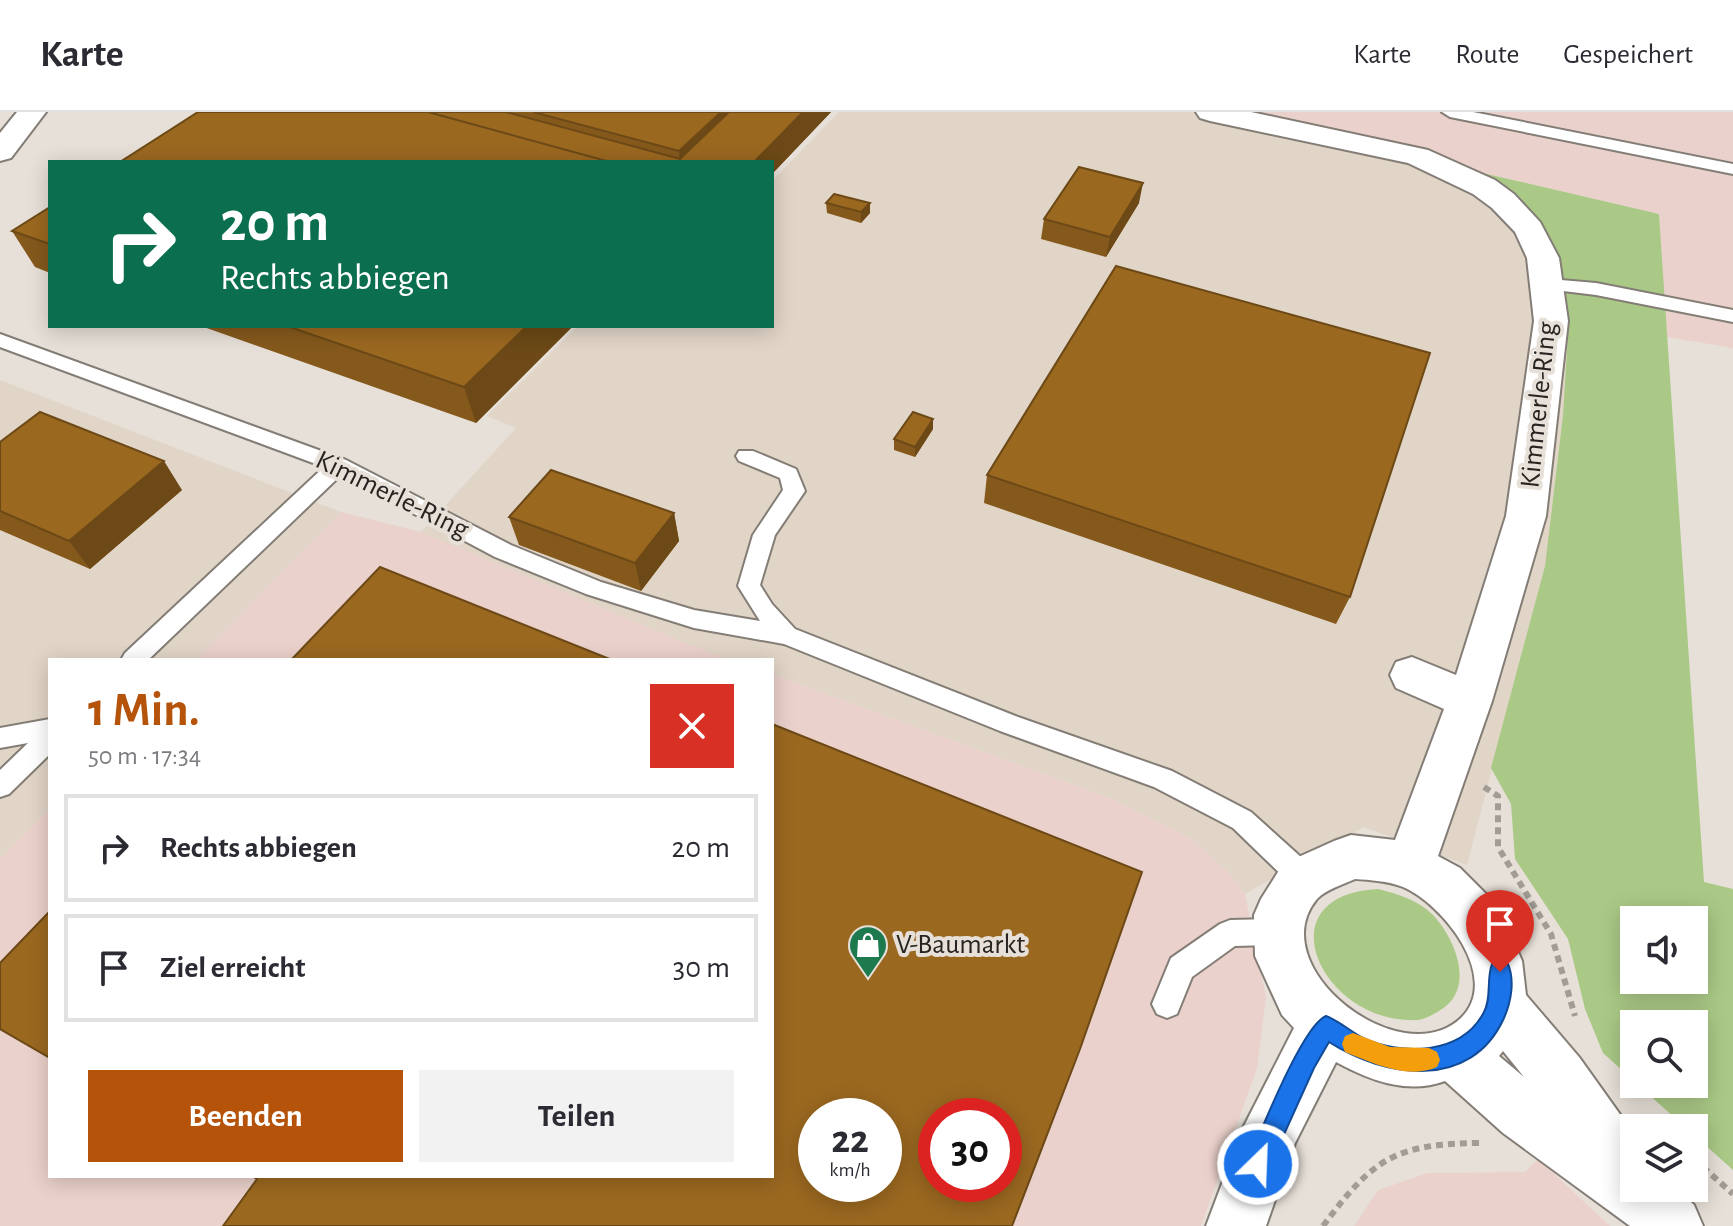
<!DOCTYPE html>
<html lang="de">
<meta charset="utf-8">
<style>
:root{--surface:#fff;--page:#f2f2f3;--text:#2b2b33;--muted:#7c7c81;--line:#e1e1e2;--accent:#b45309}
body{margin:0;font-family:"Alegreya Sans",sans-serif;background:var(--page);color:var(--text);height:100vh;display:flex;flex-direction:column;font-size:30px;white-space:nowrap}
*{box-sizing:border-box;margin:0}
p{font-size:26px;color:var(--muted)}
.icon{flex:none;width:44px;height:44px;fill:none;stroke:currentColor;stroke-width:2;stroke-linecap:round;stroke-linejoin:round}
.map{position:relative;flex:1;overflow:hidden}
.details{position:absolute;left:48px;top:546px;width:726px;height:520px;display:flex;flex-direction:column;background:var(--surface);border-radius:0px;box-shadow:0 4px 20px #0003}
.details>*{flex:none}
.top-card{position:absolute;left:48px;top:48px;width:726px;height:168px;border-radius:0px;box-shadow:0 4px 20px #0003;background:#0b6e4f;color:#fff;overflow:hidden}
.controls{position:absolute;left:1620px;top:794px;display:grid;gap:16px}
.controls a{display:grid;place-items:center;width:88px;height:88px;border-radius:0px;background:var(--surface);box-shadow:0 4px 20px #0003;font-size:40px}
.speed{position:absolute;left:798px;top:986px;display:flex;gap:16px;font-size:40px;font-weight:700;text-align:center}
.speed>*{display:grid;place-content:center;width:104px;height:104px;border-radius:50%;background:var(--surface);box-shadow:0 4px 20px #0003;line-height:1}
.speed small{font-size:20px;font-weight:400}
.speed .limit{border:12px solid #d22;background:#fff;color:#111}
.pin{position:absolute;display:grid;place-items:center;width:68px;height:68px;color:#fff;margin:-82px -34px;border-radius:50% 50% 50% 0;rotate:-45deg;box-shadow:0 0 8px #0007}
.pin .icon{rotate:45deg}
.me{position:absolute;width:88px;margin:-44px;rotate:24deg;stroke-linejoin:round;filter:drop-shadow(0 0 6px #0008)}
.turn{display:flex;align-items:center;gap:28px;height:168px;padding:0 40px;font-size:36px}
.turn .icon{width:104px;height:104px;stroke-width:2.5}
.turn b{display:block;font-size:56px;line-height:68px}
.round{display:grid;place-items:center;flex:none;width:84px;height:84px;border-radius:0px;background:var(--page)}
.overview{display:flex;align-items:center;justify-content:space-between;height:136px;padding:0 40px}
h1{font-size:48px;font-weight:700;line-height:60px;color:var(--accent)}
.cta{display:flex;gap:16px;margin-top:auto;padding:16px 40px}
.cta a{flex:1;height:92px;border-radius:0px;background:var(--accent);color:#fff;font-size:32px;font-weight:700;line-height:92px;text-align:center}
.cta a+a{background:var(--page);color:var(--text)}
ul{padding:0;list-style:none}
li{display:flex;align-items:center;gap:24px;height:108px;margin:0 16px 12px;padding:0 24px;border:4px solid var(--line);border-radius:0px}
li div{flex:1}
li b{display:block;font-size:30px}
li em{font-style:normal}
header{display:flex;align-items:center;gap:48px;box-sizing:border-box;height:112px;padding:0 40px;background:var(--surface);border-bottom:2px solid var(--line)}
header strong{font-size:38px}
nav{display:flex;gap:44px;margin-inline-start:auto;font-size:28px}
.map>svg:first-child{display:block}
.commercial{fill:#ebd1cb;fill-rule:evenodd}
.built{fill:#e1d5c7}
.green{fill:#aac986;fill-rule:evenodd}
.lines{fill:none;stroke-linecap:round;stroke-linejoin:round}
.service-casing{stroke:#837d76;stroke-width:4}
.minor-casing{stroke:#837d76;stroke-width:4}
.path{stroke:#a29c96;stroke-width:6;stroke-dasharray:7 5;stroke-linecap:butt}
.service{fill:#fff;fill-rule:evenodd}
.minor{fill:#fff;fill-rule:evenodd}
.wall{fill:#85591c}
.shaded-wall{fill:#6c4916}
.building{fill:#9b6820;stroke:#6c4916;stroke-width:2;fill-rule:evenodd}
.route{fill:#1a73e8;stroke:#114b97;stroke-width:2}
.slow{fill:#f59e0b}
.labels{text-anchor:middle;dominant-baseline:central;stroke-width:8;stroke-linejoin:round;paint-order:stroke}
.street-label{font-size:28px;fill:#262320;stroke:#e7e0d8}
.poi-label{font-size:28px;fill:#262320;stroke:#e7e0d8;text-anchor:start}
</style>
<header>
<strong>Karte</strong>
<nav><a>Karte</a><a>Route</a><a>Gespeichert</a></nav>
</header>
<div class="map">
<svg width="1733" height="1114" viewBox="0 0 1733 1114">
<rect width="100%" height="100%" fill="#e7e0d8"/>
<path class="commercial" d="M 1250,0 L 1733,0 L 1733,236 L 1667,225 L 1659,102 L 1474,59 Z
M 341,400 L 421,420 L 732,548 L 196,548 Z
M 772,562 L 1110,686 L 1189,725 L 1229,761 L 1245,782 L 1266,886 L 1257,956 L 1201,1114 L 0,1114 L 0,747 L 50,696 L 50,1064 L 772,1064 ZM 816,1004 L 884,1004 L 884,1072 L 816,1072 ZM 936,1004 L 1004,1004 L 1004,1072 L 936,1072 Z
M 1538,1047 L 1610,1114 L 1354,1114 L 1378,1078 L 1428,1061 L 1525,1060 Z"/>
<path class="built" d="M 839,0 L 1250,0 L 1428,40 L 1555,145 L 1569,205 L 1563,303 L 1545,454 L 1467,753 L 1364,715 L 1245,782 L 1229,761 L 1189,725 L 1110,686 L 772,562 L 772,548 L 732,548 L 690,533 L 421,420 L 516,316 L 487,304 L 578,214 L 772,214 L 772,69 Z
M 0,268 L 341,400 L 196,548 L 50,548 L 50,696 L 0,747 Z"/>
<path class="green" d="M 1474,59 L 1659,102 L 1704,770 L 1733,777 L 1733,1058 L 1694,1023 L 1694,1016 L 1686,1016 L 1637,972 L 1694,972 L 1694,912 L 1634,912 L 1634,969 L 1603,941 L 1585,897 L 1568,827 L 1515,747 L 1511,692 L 1491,656 L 1545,454 L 1563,303 L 1569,205 L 1555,145 ZM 1634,808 L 1694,808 L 1694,868 L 1634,868 Z
M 1378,777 C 1398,782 1418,788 1433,803 C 1455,826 1477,878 1439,899 C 1432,903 1426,907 1417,908 C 1322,913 1261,783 1378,777 Z"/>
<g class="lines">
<defs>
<path id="service" d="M 1442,0 L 1473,0 L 1733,52 L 1733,62 L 1450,5 Z
M 1561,168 L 1596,171 L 1733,198 L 1733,210 L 1596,183 L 1555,178 L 1552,174 Z
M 0,222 L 346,348 L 511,433 L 601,470 L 694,498 L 760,509 L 738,474 L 753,423 L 783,378 L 780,366 L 739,349 L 736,344 L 739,339 L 753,339 L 796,357 L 805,379 L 775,423 L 760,473 L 772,492 L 795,517 L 1018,605 L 1172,659 L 1251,700 L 1312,755 L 1316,764 L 1312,773 L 1302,776 L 1292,773 L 1233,716 L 1154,675 L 1000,619 L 784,532 L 694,516 L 586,482 L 495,445 L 341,363 L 148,548 L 121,548 L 125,541 L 324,355 L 0,235 Z
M 50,607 L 50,642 L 9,682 L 0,685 L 0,658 L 28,631 L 0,636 L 0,616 Z
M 1277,807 L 1287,811 L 1291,820 L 1287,829 L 1277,833 L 1235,834 L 1192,865 L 1177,902 L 1167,906 L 1157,902 L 1152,892 L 1171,846 L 1220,812 L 1230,808 Z"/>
<path id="minor" d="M 17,0 L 46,0 L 11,46 L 0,49 L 0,21 Z
M 1196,0 L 1251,0 L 1428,38 L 1495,68 L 1514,82 L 1540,110 L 1559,146 L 1568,209 L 1546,404 L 1492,589 L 1438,744 L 1460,756 L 1492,788 L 1505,809 L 1522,849 L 1526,883 L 1579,945 L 1634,1022 L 1634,1076 L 1676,1076 L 1694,1093 L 1703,1114 L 1630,1114 L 1503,1021 L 1445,969 C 1407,983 1369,968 1336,950 L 1295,1031 L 1266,1114 L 1206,1114 L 1243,1016 L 1294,916 L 1282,903 L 1255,844 L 1254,803 L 1261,787 L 1283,752 L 1334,729 L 1351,723 L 1395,728 L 1444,597 L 1396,576 L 1390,563 L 1396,550 L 1412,545 L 1456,563 L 1506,404 L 1534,209 L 1527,146 L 1515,120 L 1492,96 L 1473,82 L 1408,51 L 1210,9 L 1200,6 ZM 1355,767 C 1370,768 1388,769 1403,775 C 1443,792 1502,866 1461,906 C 1400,963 1261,854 1317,787 C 1325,778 1344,772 1355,767 ZM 1503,939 L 1524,965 L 1499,944 Z"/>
</defs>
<use href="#service" class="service-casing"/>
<use href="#minor" class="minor-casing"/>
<path class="path" d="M 1484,675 L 1498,684 L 1498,735 L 1551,822 L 1575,904
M 1694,1047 L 1733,1082
M 1323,1114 C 1373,1047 1394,1032 1479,1031"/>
<use href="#service" class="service"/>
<use href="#minor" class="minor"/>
</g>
<path class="wall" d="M 198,0 L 831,0 L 772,62 L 772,50 L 120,50 Z
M 826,91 L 870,91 L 870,101 L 861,111 L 827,101 Z
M 1139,91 L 1106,145 L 1041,127 L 1044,107 Z
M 50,95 L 50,161 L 35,155 L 12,119 Z
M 201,214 L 573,214 L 476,311 Z
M 933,317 L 915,345 L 894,338 L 894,327 Z
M 0,330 L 182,378 L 90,457 L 0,418 Z
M 987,363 L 1350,485 L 1336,512 L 984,391 Z
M 674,401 L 679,429 L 641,479 L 519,433 L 509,405 Z"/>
<path class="shaded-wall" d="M 721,0 L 760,0 L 680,50 L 679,39 Z
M 803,0 L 831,0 L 772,62 L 772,50 L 754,50 Z
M 1143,71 L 1139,91 L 1106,145 L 1110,125 Z
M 870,91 L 870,101 L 861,111 L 861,100 Z
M 527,214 L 573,214 L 476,311 L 464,275 Z
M 933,307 L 933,317 L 915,345 L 915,335 Z
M 164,349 L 182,378 L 90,457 L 69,429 Z
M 674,401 L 679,429 L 641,479 L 635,451 Z"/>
<path class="building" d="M 198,0 L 428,0 L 610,50 L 120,50 Z
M 428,0 L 506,0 L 680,47 L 729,0 L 803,0 L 754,50 L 610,50 Z
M 533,0 L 721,0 L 679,39 Z
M 1079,55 L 1143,71 L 1110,125 L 1044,107 Z
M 834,82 L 870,91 L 861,100 L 826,91 Z
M 50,95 L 50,132 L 12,119 Z
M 1116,154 L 1430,241 L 1350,485 L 987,363 Z
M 287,214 L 527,214 L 464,275 Z
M 40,300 L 164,349 L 69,429 L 0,399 L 0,330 Z
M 913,300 L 933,307 L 915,335 L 894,327 Z
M 551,358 L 674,401 L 635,451 L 509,405 Z
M 380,455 L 612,548 L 291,548 Z
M 772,612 L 1142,760 L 1080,937 L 1012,1114 L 223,1114 L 257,1067 L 252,1064 L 772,1064 ZM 816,1004 L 884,1004 L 884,1072 L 816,1072 ZM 936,1004 L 1004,1004 L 1004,1072 L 936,1072 Z
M 50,799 L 50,946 L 0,917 L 0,851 Z"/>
<path class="route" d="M 1500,849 L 1508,852 C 1515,869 1511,890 1504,906 C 1471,979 1385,966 1329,930 L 1314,956 L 1267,1060 L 1258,1064 L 1250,1060 L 1246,1052 L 1250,1044 C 1262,1017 1303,913 1326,904 C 1339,909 1350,919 1363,926 C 1402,944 1462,943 1484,900 C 1492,885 1486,868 1492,852 Z"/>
<path class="slow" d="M 1353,921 L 1390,935 L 1429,936 L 1437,940 L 1440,948 L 1437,955 C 1407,968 1373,951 1345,940 L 1342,932 L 1345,924 Z"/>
<defs>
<symbol id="shop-pin" viewBox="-11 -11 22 30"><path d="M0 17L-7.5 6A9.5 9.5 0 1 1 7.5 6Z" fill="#1d794e" stroke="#e7e0d8"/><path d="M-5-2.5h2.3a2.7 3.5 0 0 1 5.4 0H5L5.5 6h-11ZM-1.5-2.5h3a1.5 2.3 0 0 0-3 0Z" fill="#fff"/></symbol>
</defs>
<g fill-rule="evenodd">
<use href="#shop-pin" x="846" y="811" width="44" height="60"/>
</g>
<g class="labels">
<g class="street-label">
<text transform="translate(1539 293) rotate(-84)">Kimmerle-Ring</text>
<text transform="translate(392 383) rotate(26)">Kimmerle-Ring</text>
</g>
<g class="poi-label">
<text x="896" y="833">V-Baumarkt</text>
</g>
</g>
</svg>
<div class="controls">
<a><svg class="icon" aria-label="sound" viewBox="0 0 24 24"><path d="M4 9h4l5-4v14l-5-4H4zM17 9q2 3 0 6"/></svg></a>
<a><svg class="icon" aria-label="search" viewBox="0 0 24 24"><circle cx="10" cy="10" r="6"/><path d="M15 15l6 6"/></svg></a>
<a><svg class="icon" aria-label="layers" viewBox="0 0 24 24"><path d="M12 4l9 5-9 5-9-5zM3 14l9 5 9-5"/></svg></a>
</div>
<div class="speed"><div>22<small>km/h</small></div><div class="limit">30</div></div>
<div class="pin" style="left:1500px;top:860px;background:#d93025"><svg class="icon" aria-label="arrive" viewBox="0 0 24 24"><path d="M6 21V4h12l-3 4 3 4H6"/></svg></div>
<svg class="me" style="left:1258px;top:1052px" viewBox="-20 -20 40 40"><circle r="17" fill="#1a73e8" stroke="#fff" stroke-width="3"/><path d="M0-11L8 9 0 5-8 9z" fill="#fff"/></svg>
<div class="top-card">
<div class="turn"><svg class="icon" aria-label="right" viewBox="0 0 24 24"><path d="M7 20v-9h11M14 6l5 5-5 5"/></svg><div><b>20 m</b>Rechts abbiegen</div></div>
</div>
<section class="details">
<div class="overview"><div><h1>1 Min.</h1><p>50 m · 17:34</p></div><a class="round" style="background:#d93025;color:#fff"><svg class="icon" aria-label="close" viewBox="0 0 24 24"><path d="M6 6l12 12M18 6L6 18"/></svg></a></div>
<ul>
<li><svg class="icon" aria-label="right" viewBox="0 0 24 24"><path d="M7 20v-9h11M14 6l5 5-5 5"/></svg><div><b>Rechts abbiegen</b></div><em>20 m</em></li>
<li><svg class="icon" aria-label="arrive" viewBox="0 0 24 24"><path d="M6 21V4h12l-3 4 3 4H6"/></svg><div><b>Ziel erreicht</b></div><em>30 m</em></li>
</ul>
<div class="cta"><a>Beenden</a><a>Teilen</a></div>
</section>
</div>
